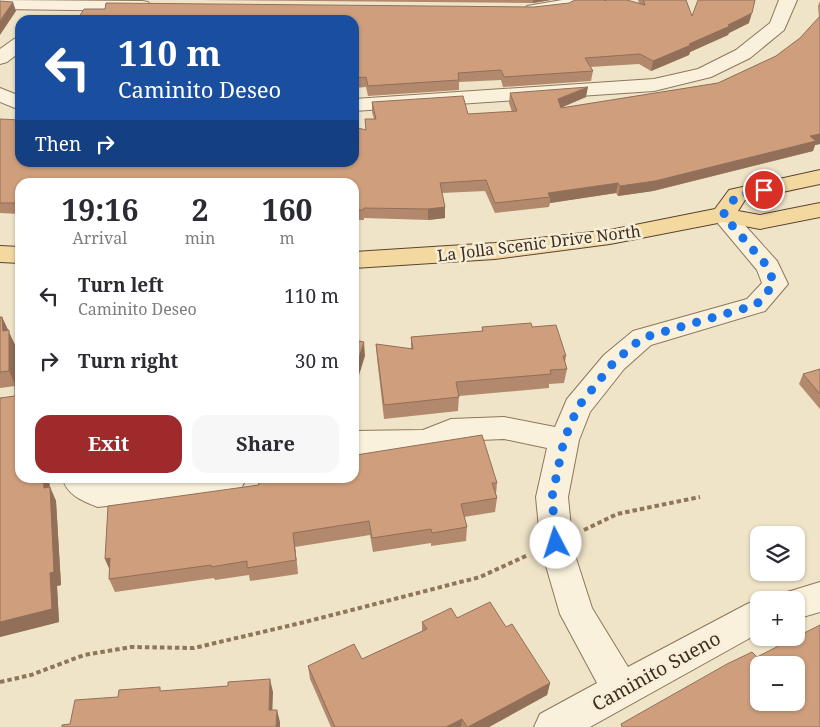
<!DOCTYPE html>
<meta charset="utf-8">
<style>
:root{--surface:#fff;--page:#f7f7f7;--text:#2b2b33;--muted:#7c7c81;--accent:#9e2a2b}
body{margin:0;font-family:"Noto Serif",serif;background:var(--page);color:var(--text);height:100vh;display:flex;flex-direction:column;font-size:19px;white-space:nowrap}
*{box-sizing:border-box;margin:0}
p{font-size:16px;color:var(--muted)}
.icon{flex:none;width:28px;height:28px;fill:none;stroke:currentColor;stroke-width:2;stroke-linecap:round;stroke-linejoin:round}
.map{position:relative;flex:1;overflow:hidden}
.drawer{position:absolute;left:15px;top:178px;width:344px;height:305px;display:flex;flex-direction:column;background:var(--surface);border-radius:15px;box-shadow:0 1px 4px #0004}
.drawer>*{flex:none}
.banner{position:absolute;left:15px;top:15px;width:344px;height:152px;border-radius:15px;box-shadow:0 1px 4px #0004;background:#1a4fa0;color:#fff;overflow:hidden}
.buttons{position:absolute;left:750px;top:526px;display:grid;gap:10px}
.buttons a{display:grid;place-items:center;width:55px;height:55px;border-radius:10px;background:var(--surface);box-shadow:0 1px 4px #0004;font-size:25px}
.pin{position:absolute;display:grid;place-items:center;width:42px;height:42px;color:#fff;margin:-21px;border:2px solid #fff;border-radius:50%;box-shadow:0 1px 5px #0007}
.me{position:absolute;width:55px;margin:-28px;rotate:355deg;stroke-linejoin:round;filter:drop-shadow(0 0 4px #0008)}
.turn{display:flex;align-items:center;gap:18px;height:105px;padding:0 20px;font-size:22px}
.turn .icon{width:65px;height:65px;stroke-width:2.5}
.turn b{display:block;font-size:35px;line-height:42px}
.then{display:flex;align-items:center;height:48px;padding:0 20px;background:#0003;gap:10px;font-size:19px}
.eta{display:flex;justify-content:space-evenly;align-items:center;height:85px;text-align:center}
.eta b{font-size:30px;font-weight:700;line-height:35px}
.cta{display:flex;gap:10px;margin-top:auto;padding:10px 20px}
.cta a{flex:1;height:58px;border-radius:15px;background:var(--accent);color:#fff;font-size:20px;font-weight:700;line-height:58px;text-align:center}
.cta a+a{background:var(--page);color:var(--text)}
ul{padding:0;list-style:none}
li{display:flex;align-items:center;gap:15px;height:65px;padding:0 20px}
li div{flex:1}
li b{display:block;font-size:19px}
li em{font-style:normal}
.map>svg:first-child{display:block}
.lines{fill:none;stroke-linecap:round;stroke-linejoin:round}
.minor-casing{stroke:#8d765c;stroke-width:2}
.major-casing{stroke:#5b4430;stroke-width:2}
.path{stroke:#8d765c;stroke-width:4;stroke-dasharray:4.5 3;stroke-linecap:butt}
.minor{fill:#faf1dc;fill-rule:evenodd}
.major{fill:#f3d9a0;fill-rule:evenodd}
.wall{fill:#b2896c}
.shaded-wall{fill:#916f58}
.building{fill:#cf9f7d;stroke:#916f58;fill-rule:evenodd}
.route{stroke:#1a73e8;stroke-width:9;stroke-dasharray:0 16.2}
.labels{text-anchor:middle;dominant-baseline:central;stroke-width:5;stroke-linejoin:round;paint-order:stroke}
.street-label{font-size:16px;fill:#3d2e20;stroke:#f7eed8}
.near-street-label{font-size:19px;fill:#3d2e20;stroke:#f7eed8}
</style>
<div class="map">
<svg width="820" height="727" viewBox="0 0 820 727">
<rect width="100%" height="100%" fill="#f0e4c8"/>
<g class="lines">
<defs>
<path id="minor" d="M 0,0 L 142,1 L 148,2 L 151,6 L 148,10 L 142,11 L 0,9 Z
M 562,0 L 584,0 C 576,11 539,17 527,14 L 524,10 L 527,6 Z
M 779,0 L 797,0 L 784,30 L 750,58 L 711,77 L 654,91 L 354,111 L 354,99 L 654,79 L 698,69 L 736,50 L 770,23 Z
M 20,38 L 20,52 L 7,62 L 0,64 L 0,49 L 14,39 Z
M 0,88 L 20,96 L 20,110 L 0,102 Z
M 723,208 L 731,210 L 777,261 L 788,284 L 765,311 L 651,345 L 624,369 L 590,412 L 579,440 L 568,497 L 573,549 L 592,608 L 628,667 L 747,604 L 759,599 L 761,600 L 759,600 L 759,633 L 590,727 L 534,727 L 540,714 L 597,683 L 560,614 L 541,549 L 536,497 L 547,448 L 504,439 L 455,441 L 427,454 L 354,455 L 354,431 L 423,430 L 451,419 L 504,417 L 555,427 L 567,399 L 604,355 L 633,331 L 747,299 L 762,283 L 757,270 L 711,215 L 715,210 Z
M 63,478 L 97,478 L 102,481 L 137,478 L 246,478 L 242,487 C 201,500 142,502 98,507 C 84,502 65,494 63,478 Z
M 820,582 L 820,612 L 796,619 L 796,600 L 781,600 L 784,593 Z"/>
<path id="major" d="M 820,170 L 820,184 L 745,200 L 738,211 L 760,215 L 820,203 L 820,217 L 760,229 L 723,222 L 610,244 L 495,259 L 354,268 L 354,252 L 495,243 L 610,230 L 715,209 L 729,190 Z
M 0,246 L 20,247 L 20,263 L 0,262 Z"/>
</defs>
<use href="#minor" class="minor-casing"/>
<use href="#major" class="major-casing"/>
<path class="path" d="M 584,530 L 617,514 L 700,497
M 0,682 L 31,675 L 84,655 L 131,647 L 194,648 L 305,622 L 480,577 L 528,555"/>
<use href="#minor" class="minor"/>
<use href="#major" class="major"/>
</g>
<path class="wall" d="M 200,0 L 551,0 L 533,3 Z
M 638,0 L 686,0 L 692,16 L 749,23 L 729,33 L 728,35 L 690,52 L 689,55 L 651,71 L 639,64 L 590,67 L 593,71 L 591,81 L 503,87 L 501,80 L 459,82 L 459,90 L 368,96 L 366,87 L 354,88 L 354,20 L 534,7 L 605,1 L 639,3 Z
M 820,1 L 820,144 L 815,145 L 813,151 L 653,191 L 618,196 L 616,193 L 550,203 L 549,207 L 495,213 L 485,191 L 442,193 L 445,207 L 445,218 L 428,220 L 364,218 L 364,220 L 354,220 L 354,182 L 20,182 L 20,214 L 0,213 L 0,119 L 20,162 L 366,130 L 365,119 L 374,119 L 372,112 L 372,102 L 468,114 L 512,112 L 509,103 L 510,93 L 586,97 L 561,108 L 718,83 L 776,56 L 800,38 L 819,18 L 818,6 Z
M 0,317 L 2,317 L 15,345 L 16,372 L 20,365 L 20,478 L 49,478 L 50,487 L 56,501 L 61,585 L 57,586 L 59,622 L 0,637 L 0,398 L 15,396 L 15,386 L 0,388 Z
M 482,327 L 532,327 L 566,356 L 565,363 L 567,369 L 564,383 L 549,384 L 549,388 L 459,396 L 458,411 L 384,419 L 377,358 L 376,344 L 411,349 L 411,337 L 482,331 Z
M 820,369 L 820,409 L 799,384 L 803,374 Z
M 356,455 L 497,483 L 496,494 L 497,498 L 495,512 L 464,517 L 467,527 L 466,541 L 431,546 L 431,543 L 373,552 L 370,535 L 295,547 L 298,574 L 250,581 L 249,575 L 215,580 L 214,578 L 115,592 L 109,579 L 110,570 L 105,559 L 354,478 Z
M 457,618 L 506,627 L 550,683 L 547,695 L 489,727 L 331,727 L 310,679 L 308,666 L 362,659 L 422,631 L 422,622 Z"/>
<path class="shaded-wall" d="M 533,0 L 551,0 L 533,3 Z
M 13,2 L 16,11 L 0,35 L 0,21 Z
M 752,13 L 749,23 L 729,33 L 728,35 L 690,52 L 689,55 L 651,71 L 653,61 Z
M 588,87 L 586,97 L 557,109 L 558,99 Z
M 820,134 L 820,144 L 815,145 L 813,151 L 653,191 L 618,196 L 620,186 L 810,136 Z
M 618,183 L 616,193 L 550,203 L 550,197 L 548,193 Z
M 445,207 L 445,218 L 428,220 L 428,209 Z
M 2,317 L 15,345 L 16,386 L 9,371 L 3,331 Z
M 364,342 L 365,356 L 354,391 L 354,373 Z
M 43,478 L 49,478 L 50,502 L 44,488 Z
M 50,487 L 56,501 L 61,585 L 57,586 L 59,622 L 0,637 L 0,622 L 50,573 Z
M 293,533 L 295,547 L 298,574 L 296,560 Z
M 110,558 L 111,573 L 105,559 Z
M 270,679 L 273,692 L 272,722 L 269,710 Z
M 550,683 L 547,695 L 489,727 L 468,727 Z
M 277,710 L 280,722 L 280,727 L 276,727 Z
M 462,719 L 461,727 L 446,727 Z"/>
<path class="building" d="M 575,0 L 604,0 L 605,1 L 606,0 L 627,0 L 645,5 L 643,0 L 686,0 L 692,16 L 698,0 L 755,0 L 752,13 L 728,25 L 730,26 L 689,44 L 691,45 L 653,61 L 640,54 L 585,58 L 593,71 L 504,77 L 501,70 L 458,73 L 459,80 L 368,86 L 366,77 L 354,78 L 354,20 L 77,20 L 84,9 L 105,9 L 106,3 L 534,7 L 569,3 Z
M 0,1 L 13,2 L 0,21 Z
M 820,16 L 820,134 L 810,136 L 816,141 L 655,181 L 620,186 L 618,183 L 548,193 L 550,197 L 495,203 L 486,180 L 440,183 L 445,207 L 428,209 L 364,208 L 363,210 L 354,210 L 354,182 L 20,182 L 20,203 L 0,203 L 0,119 L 20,120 L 20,162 L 354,162 L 354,127 L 366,130 L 365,119 L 376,119 L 372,102 L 463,96 L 468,114 L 517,111 L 510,93 L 588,87 L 558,99 L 561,108 L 718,83 L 776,56 L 800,38 Z
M 0,317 L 2,317 L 3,331 L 9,330 L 9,371 L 0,372 Z
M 531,323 L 532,327 L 556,325 L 566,356 L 563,356 L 567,369 L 550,370 L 551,374 L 456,382 L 459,397 L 384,405 L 376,344 L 413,349 L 411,337 L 483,331 L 482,327 Z
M 354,340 L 364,342 L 354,373 Z
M 20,365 L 20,478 L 43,478 L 44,488 L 50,487 L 54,572 L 50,573 L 52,609 L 0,622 L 0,398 L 15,396 L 15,372 Z
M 820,369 L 820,394 L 803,374 Z
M 482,435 L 497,483 L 492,483 L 497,498 L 461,504 L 467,527 L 432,533 L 431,529 L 372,538 L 369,521 L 293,533 L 296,560 L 247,568 L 247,561 L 211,567 L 211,565 L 109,579 L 110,558 L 105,559 L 108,506 L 259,485 L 258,480 L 275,478 L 354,478 L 354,451 L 355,450 L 356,455 Z
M 490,602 L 506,627 L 512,624 L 550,683 L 468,727 L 467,727 L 462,719 L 446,727 L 335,727 L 308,666 L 354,644 L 362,659 L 427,629 L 422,622 L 451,608 L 457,618 Z
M 820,625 L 820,727 L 622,727 L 621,724 L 727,664 L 752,652 L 757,657 ZM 759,665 L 796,665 L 796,702 L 759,702 Z
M 270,679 L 269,710 L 277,710 L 276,727 L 62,727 L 62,725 L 70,724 L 75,700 L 118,697 L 119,690 L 160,687 L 160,691 L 228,686 L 228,682 Z"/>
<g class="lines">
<path class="route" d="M 556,543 L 552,497 L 564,440 L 578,407 L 614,362 L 642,338 L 756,305 L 774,284 L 768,267 L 723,215 L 737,195 L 764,190"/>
</g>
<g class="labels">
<g class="street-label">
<text transform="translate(539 243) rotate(-7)">La Jolla Scenic Drive North</text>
</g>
<g class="near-street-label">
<text transform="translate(656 671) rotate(-29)">Caminito Sueno</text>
</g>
</g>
</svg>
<div class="buttons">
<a><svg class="icon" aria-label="layers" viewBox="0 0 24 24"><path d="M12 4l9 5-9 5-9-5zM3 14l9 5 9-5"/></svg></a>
<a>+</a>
<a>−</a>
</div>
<div class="pin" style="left:764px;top:190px;background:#d93025"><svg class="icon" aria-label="arrive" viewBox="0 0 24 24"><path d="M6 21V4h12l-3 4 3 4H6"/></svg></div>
<svg class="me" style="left:556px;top:543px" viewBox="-20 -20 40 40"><circle r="19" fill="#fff"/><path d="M0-13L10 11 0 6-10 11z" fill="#1a73e8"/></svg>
<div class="banner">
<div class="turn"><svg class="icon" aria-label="left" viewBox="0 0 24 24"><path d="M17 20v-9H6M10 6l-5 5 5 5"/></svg><div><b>110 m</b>Caminito Deseo</div></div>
<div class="then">Then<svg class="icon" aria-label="right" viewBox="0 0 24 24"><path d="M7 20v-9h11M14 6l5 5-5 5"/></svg></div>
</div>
<section class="drawer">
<div class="eta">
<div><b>19:16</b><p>Arrival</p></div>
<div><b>2</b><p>min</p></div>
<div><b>160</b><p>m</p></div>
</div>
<ul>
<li><svg class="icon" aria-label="left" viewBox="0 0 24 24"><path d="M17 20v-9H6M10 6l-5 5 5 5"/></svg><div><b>Turn left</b><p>Caminito Deseo</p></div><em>110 m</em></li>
<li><svg class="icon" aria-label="right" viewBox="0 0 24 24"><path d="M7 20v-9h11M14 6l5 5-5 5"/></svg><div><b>Turn right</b></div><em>30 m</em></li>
</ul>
<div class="cta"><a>Exit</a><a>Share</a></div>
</section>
</div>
